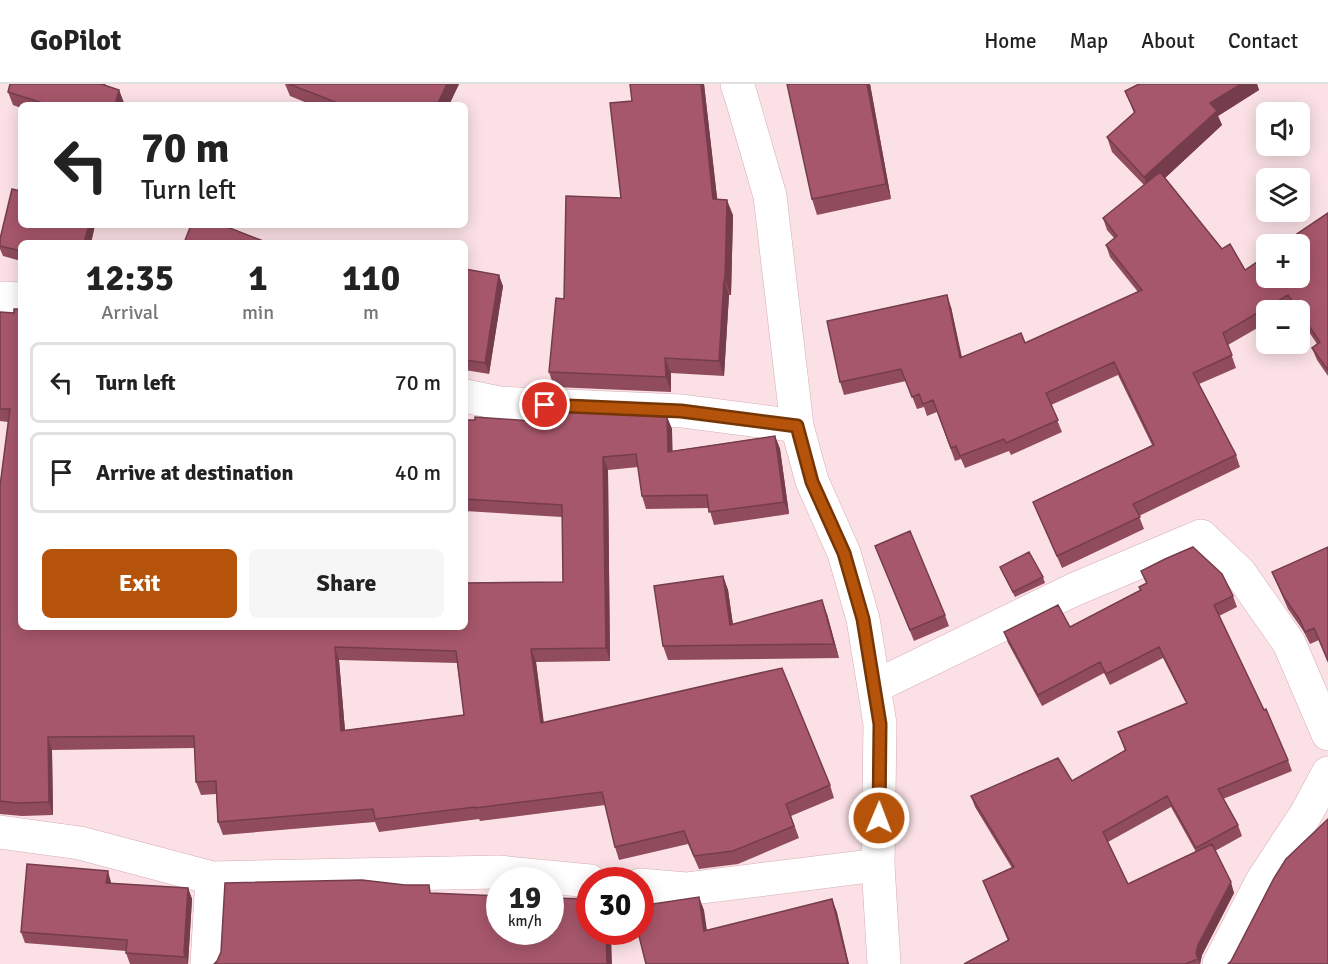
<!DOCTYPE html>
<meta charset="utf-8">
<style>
:root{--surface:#fff;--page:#f6f6f6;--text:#222;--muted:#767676;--line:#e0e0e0;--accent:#b45309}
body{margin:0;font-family:Signika,sans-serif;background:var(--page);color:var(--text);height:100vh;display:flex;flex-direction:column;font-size:22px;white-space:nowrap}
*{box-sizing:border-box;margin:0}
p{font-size:20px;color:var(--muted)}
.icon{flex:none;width:33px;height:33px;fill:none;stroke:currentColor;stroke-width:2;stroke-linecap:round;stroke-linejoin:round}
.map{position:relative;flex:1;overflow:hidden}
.drawer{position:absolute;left:18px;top:156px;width:450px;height:390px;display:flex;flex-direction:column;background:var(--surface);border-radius:9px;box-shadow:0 3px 15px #0003}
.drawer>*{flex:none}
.banner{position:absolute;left:18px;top:18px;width:450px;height:126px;border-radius:9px;box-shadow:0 3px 15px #0003;background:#fff;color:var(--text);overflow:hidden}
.buttons{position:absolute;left:1256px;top:18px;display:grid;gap:12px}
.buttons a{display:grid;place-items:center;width:54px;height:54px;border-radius:9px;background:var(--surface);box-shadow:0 3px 15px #0003;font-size:30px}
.speed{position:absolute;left:486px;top:783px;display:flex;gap:12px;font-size:30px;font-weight:700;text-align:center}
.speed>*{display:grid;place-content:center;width:78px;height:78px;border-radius:50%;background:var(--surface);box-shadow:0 3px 15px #0003;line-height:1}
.speed small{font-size:15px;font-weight:400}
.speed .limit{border:9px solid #d22;background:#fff;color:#111}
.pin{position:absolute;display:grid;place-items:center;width:51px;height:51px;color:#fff;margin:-26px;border:3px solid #fff;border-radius:50%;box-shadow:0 2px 6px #0007}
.me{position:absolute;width:66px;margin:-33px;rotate:1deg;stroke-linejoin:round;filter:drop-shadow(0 0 4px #0008)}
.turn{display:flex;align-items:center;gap:21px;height:126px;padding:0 24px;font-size:27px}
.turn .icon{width:78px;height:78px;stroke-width:2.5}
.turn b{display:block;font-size:42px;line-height:51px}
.eta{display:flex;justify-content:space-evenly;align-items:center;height:102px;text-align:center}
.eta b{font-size:36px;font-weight:800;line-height:42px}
.action{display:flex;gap:12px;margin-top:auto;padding:12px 24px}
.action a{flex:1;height:69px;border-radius:9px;background:var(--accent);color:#fff;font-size:24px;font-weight:800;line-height:69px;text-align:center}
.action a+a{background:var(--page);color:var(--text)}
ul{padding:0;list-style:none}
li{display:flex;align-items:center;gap:18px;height:81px;margin:0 12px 9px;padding:0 12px;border:3px solid var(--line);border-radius:9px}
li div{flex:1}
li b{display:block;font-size:22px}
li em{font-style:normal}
header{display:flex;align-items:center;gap:36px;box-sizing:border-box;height:84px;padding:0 30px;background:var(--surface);border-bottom:2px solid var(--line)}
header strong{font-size:28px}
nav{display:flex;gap:33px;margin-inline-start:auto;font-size:21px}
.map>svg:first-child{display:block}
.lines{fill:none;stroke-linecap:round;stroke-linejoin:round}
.minor-casing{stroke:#d4acb4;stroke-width:34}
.minor{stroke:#fff;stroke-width:33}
.wall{fill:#904b5c;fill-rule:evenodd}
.shaded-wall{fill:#753d4b}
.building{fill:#a7576b;stroke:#753d4b;stroke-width:1.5;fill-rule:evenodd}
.route-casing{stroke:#753606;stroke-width:15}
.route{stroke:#b45309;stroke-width:10}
</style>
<header>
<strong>GoPilot</strong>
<nav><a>Home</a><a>Map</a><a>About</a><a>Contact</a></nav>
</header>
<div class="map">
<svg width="1328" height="880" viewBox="0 0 1328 880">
<rect width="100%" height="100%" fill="#fbe1e6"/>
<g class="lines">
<defs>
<path id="minor" d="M 737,0 L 741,12 L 770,112 L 797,342 L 812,397 L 844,469 L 863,535 L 874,603 L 880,640 L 878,781 L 884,880
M 0,214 L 21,215
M 465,312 L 499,319 L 682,327 L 797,342
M 874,603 L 1073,506 L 1201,452 L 1240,489 L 1289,559 L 1328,650
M 0,748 L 80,759 L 212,794
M 640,801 L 686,805 L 878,781
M 207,880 L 212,794 L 498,788 L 590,797
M 1219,880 L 1262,797 L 1306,730 L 1328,689"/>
</defs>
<use href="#minor" class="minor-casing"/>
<use href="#minor" class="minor"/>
</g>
<path class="wall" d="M 10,0 L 106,0 L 105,1 L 119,6 L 124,19 L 124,21 L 21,21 L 21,24 L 13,21 L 8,8 Z
M 285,0 L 459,0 L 449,21 L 312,21 L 290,12 Z
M 630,0 L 704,0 L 717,115 L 733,131 L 731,211 L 729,211 L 724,292 L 671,289 L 671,308 L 554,303 L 549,288 L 564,215 L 621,114 L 632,17 Z
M 870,0 L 891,115 L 817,131 L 812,115 Z
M 1139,0 L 1257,0 L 1259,6 L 1218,32 L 1222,41 L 1165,94 L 1222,165 L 1245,186 L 1328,129 L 1328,292 L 1317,276 L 1312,264 L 1317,260 L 1299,233 L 1299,226 L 1294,226 L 1292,224 L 1287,226 L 1266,226 L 1266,239 L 1228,261 L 1236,284 L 1199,300 L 1236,371 L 1240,383 L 1139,432 L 1144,445 L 1062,484 L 1038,430 L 1033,418 L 1152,361 L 1118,291 L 1051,321 L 1062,348 L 1011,371 L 1009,367 L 965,384 L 961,375 L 955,377 L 937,328 L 927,332 L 924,323 L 917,325 L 906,297 L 844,311 L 840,298 L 951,223 L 962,273 L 1025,259 L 1138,208 L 1110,173 L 1106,161 L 1114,154 L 1107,146 L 1103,134 L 1144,101 L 1112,68 L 1107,53 L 1134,29 L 1125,7 Z
M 21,141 L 95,141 L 91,159 L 21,159 L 21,177 L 3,172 L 0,165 L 0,155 Z
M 465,185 L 503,202 L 489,290 L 465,286 Z
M 0,228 L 14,229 L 21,543 L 465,543 L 563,498 L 562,433 L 465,427 L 465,336 L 545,338 L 667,333 L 672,345 L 672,367 L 775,352 L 780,365 L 789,430 L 714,441 L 709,424 L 646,425 L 642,412 L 638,383 L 608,386 L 610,577 L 536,578 L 544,639 L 830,701 L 834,714 L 791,732 L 799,754 L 738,780 L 699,785 L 688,760 L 619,776 L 615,763 L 605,721 L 480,737 L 479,735 L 379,748 L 375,738 L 223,751 L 218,738 L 216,710 L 201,711 L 196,698 L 195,664 L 52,666 L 53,731 L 22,732 L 0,730 L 0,402 L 8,338 L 0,337 ZM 339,576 L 457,579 L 464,631 L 345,646 Z
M 875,462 L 945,531 L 949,542 L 914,557 Z
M 1328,463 L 1328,579 L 1319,556 L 1310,560 L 1304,548 L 1288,525 L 1272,488 Z
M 1000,483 L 1043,493 L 1045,499 L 1015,513 Z
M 1141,487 L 1233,512 L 1237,523 L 1219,532 L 1288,676 L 1292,687 L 1223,715 L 1238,741 L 1242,752 L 1215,767 L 1234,809 L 1202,871 L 1200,880 L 964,880 L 1008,857 L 983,797 L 1012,784 L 975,723 L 971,712 L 1072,697 L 1125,667 L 1118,648 L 1186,619 L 1163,574 L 1110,601 L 1104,589 L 1042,622 L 1008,559 L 1004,548 L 1070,543 L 1141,506 L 1146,499 ZM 1171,723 L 1196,768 L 1128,800 L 1108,758 Z
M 723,492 L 728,506 L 733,541 L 827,530 L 839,574 L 668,576 L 663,562 Z
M 111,799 L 188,804 L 192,815 L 188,880 L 130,880 L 126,869 L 126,867 L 25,859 L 21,848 Z"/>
<path class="shaded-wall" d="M 447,0 L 459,0 L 449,21 L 437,21 Z
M 701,0 L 704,0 L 719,130 L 713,115 Z
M 867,0 L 870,0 L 891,115 L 886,100 Z
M 1241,0 L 1257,0 L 1259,6 L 1218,32 L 1222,41 L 1150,108 L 1144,93 L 1210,19 Z
M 119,6 L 124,19 L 124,21 L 115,21 Z
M 727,116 L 733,131 L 731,211 L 725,196 Z
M 89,141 L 95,141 L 91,159 L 84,159 Z
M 499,191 L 503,202 L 489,290 L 485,279 Z
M 724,196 L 729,211 L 724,292 L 719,277 Z
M 947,211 L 951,223 L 964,286 L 960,274 Z
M 665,274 L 671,289 L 671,308 L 666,293 Z
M 667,333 L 672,345 L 673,381 L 668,368 Z
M 775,352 L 780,365 L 789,430 L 784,418 Z
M 603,373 L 608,386 L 610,577 L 606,564 Z
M 723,492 L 728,506 L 735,555 L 730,541 Z
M 822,516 L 827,530 L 839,574 L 834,560 Z
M 335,563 L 339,576 L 346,659 L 341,647 Z
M 531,565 L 536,578 L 545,652 L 541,639 Z
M 48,653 L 52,666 L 53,731 L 49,718 Z
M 108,787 L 111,798 L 110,810 L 106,799 Z
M 1231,798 L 1234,809 L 1202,871 L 1200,880 L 1196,869 L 1198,861 Z
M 188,804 L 192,815 L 188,880 L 184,868 Z
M 699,813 L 704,826 L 709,860 L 704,847 Z
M 832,815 L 837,828 L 849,880 L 848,880 Z
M 606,848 L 611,848 L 612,880 L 607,880 Z"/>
<path class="building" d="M 10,0 L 101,0 L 119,6 L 115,21 L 49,21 L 8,8 Z
M 289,0 L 447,0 L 437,21 L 343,21 Z
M 630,0 L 701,0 L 713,115 L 727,116 L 725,196 L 724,196 L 719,277 L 665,274 L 666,293 L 549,288 L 556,214 L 564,215 L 566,112 L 621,114 L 610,19 L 632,17 Z
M 787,0 L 867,0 L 886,100 L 812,115 Z
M 1139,0 L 1241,0 L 1210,19 L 1217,27 L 1144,93 L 1107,53 L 1135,28 L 1125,7 Z
M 1160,88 L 1222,165 L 1230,160 L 1245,186 L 1266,172 L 1266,194 L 1299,194 L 1299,160 L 1282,160 L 1328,129 L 1328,286 L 1312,264 L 1320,258 L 1288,211 L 1223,249 L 1232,271 L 1193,289 L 1236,371 L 1133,420 L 1140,433 L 1057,472 L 1033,418 L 1154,361 L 1114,278 L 1046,309 L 1058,336 L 1006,359 L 1004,355 L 960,372 L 956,362 L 951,364 L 933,316 L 923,320 L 919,310 L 912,313 L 901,285 L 840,298 L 827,237 L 947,211 L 960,274 L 1021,249 L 1025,259 L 1142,206 L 1106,161 L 1117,152 L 1103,134 Z
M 12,105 L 21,107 L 21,141 L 89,141 L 84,159 L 21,159 L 21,167 L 0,162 L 0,155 Z
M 191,141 L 222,141 L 263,157 L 262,159 L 184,159 Z
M 465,185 L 499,191 L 485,279 L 465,276 Z
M 14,225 L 21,225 L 21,543 L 465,543 L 465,499 L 563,498 L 562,421 L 465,415 L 465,336 L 475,336 L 475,333 L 545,338 L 546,327 L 667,333 L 668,368 L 775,352 L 784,418 L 709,428 L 707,411 L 642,412 L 636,370 L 603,373 L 606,564 L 531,565 L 541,639 L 782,584 L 830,701 L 786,720 L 794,742 L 733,767 L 694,772 L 684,747 L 615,763 L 602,708 L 475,724 L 475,723 L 375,735 L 373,725 L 218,738 L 216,697 L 196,698 L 194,652 L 48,653 L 49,718 L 17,719 L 0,717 L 0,402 L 10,325 L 0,325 L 0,228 L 14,229 ZM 335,563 L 456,567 L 464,631 L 341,647 Z
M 910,447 L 945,531 L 910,546 L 875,462 Z
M 1193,463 L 1222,490 L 1233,512 L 1214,521 L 1264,626 L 1266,625 L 1288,676 L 1218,705 L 1238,741 L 1196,764 L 1167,712 L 1103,748 L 1128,800 L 1212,760 L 1231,798 L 1198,861 L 1196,869 L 1198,875 L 1185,880 L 964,880 L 1009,856 L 983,797 L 1014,783 L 971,712 L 1058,674 L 1072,697 L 1126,666 L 1118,648 L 1187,619 L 1159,563 L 1106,590 L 1100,578 L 1038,611 L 1004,548 L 1058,521 L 1070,543 L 1141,506 L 1139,503 L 1147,499 L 1141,487 L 1165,475 Z
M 1328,463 L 1328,577 L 1314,544 L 1305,548 L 1300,536 L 1284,513 L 1272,488 Z
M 1029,468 L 1043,493 L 1013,508 L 1000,483 Z
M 723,492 L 730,541 L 822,516 L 834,560 L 663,562 L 654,502 Z
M 1328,735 L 1328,880 L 1228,880 L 1231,877 L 1274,794 L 1286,775 Z
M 27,780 L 108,787 L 106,799 L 188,804 L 184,868 L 185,873 L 126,869 L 127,856 L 21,848 Z
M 362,796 L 405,801 L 429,801 L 430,809 L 500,812 L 500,848 L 550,848 L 550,814 L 590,815 L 590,848 L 606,848 L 607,880 L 214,880 L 217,877 L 221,868 L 225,799 Z
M 699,813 L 704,847 L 832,815 L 848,880 L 646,880 L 638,848 L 640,848 L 640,822 Z"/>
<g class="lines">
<defs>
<path id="route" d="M 545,321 L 681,327 L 797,342 L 812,398 L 844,469 L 863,535 L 880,640 L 879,734"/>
</defs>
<use href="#route" class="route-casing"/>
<use href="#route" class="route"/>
</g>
</svg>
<div class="buttons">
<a><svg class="icon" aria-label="sound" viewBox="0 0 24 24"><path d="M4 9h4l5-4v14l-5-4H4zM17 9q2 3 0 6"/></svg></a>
<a><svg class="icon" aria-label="layers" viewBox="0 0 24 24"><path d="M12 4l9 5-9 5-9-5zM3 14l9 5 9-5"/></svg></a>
<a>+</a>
<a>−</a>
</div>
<div class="speed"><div>19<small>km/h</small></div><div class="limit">30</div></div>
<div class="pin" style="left:545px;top:321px;background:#d93025"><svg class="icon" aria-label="arrive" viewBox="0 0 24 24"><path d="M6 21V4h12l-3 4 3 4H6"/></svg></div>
<svg class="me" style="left:879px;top:734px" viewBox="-20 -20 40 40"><circle r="17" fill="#b45309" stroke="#fff" stroke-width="3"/><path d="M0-11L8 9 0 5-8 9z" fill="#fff"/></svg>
<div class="banner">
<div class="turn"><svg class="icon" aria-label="left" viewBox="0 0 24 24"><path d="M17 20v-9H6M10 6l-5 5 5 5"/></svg><div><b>70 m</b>Turn left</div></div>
</div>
<section class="drawer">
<div class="eta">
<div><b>12:35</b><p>Arrival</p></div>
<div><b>1</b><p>min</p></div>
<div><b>110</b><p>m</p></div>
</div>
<ul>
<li><svg class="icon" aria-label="left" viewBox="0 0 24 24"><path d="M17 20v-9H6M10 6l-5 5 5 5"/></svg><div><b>Turn left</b></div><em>70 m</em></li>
<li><svg class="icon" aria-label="arrive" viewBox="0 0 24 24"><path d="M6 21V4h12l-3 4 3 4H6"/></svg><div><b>Arrive at destination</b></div><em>40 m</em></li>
</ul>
<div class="action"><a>Exit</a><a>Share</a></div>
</section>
</div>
